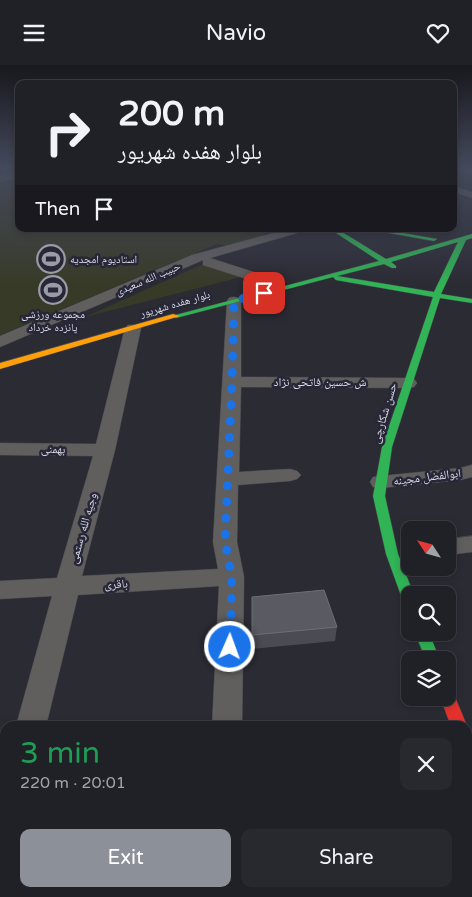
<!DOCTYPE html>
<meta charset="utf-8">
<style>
:root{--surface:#202027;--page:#28282f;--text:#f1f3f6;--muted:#a2a3a7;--line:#3d3e44;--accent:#8c9099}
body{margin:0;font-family:"Varela Round","Noto Naskh Arabic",sans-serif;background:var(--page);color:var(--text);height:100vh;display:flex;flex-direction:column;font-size:19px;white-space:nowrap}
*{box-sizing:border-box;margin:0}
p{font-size:16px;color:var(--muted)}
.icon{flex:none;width:28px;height:28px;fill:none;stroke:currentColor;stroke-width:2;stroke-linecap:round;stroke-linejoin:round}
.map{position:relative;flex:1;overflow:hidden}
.side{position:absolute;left:0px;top:656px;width:472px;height:176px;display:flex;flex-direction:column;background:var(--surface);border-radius:15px 15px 0 0;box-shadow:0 2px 8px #0003,0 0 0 1px var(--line)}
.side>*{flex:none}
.top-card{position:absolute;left:15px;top:15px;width:442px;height:152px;border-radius:10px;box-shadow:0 2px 8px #0003,0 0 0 1px var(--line);background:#202027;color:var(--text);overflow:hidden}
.needle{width:32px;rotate:306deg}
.fabs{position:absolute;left:401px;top:456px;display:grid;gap:10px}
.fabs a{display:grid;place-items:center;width:55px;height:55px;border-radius:10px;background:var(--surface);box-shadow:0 2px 8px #0003,0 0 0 1px var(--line);font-size:25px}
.pin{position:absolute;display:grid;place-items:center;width:42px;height:42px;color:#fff;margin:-21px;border-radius:10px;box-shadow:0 2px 8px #0006}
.me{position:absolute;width:55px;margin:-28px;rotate:2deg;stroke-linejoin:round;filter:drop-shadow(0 0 4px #0008)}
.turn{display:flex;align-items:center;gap:18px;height:105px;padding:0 20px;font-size:22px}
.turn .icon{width:65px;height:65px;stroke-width:2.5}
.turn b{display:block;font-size:35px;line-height:42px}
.then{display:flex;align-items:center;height:48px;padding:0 20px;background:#0003;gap:10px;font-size:19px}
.round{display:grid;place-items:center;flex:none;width:52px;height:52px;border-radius:10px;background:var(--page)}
.headline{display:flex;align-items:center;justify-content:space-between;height:85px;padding:0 20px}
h1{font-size:30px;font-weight:600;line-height:38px;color:#1e9e55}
.action{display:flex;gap:10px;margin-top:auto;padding:10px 20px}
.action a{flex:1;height:58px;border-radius:10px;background:var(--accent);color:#fff;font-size:20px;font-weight:600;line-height:58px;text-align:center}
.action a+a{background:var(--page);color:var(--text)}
header{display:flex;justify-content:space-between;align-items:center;height:65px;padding:0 20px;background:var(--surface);font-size:22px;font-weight:600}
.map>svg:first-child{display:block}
.green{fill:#383a28}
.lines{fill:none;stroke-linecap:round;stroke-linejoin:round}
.street-casing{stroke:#47484f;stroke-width:1}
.fast-casing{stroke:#47484f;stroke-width:1}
.slow-casing{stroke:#47484f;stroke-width:1}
.jam-casing{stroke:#47484f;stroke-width:1}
.street{fill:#615e5e;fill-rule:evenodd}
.fast{fill:#30b455;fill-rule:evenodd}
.slow{fill:#ff9f0a;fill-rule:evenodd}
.jam{fill:#e5322d;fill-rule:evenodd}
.wall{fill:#4b4c53}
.building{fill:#5a5b62;stroke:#6d6e76}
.route{stroke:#1a73e8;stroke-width:9;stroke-dasharray:0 16.2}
.labels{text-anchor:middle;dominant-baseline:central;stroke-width:5;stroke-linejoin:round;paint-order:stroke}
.far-poi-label{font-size:11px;fill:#d7d8e3;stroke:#272738;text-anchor:start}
.far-street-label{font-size:11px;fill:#d7d8e3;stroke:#272738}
.street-label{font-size:12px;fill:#d7d8e3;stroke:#272738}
</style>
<header><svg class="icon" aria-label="menu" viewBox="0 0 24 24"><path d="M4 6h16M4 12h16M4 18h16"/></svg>Navio<svg class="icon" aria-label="heart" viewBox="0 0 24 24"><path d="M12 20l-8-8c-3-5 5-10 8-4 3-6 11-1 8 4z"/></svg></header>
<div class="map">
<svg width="472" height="832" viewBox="0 0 472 832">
<rect width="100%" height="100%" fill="#2b2b34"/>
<path class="green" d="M 19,112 L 19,164 L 273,165 C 256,174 237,183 217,179 L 0,270 L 0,117 Z
M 203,199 L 241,212 L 85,252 Z"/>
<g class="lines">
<defs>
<path id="street" d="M 463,104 L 472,104 L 472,108 L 465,106 Z
M 19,106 L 19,112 L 0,117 L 0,111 Z
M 454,121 L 472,127 L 472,133 L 454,127 Z
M 288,164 L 306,164 L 304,166 L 210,193 L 275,214 L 277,217 L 275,220 L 265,220 L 203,200 L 203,195 L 0,282 L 0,271 L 192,190 Z
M 234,232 L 239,233 L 241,236 L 241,312 L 408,313 L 414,314 L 417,318 L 414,322 L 408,323 L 241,322 L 239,407 L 290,404 L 297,406 L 301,410 L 297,414 L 290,416 L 238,420 L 237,477 L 244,512 L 242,661 L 212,661 L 219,521 L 78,530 L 46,661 L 16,661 L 52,531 L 0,534 L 0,516 L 57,513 L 93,391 L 0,390 L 0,378 L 96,379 L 125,263 L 128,260 L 138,260 L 141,263 L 115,385 L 82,511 L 218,504 L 213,477 L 227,236 L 229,233 Z
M 472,400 L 472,412 L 460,415 L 381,423 L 373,422 L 370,417 L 373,412 L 381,411 L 460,403 Z
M 472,471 L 472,487 L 448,490 L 448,474 Z
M 5,748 L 5,800 L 0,802 L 0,750 Z
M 204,828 L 240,828 L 240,832 L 204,832 Z"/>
<path id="fast" d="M 330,164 L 337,164 L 386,194 L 472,169 L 472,173 L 466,175 L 441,229 L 472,234 L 472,238 L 440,233 L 392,382 L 385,431 L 398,489 L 414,530 L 410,530 L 410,541 L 405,540 L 403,536 L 386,489 L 373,431 L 382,382 L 433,232 L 336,215 L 333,212 L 176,253 L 172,251 L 379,196 ZM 458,177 L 434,227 L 337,211 L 384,199 L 392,203 L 396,203 L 396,201 L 391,197 Z
M 367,164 L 380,164 L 437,174 L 434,176 Z
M 415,568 L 429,568 L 440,595 L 426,595 Z"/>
<path id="slow" d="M 173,249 L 180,251 L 0,304 L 0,298 Z"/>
<path id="jam" d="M 448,626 L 453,627 L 467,661 L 451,661 L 440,632 L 448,632 Z
M 468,676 L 472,677 L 472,703 L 468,701 Z"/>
</defs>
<use href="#street" class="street-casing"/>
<use href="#fast" class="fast-casing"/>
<use href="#slow" class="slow-casing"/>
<use href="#jam" class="jam-casing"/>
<use href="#street" class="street"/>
<use href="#fast" class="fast"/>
<use href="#slow" class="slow"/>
<use href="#jam" class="jam"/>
</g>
<path class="wall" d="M 11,104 L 19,104 L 19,117 L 13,116 Z
M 252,532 L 337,562 L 335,576 L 252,584 Z"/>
<path class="building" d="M 324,525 L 337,562 L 252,570 L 252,532 Z"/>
<linearGradient id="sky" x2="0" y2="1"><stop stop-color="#18181d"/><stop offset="0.47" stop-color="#444a5c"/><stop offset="1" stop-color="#444a5c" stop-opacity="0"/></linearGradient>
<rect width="472" height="220" fill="url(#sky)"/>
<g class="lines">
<path class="route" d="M 230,582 L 232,512 L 225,477 L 232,317 L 234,236 L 264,228"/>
</g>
<defs>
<symbol id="stadium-ring" viewBox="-11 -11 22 22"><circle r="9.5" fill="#272738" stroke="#9b9ba6" stroke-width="1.5"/><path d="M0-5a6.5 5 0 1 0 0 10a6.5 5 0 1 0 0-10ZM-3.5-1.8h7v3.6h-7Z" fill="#9b9ba6"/></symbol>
</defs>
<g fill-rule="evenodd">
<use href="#stadium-ring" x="35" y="178" width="32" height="32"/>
<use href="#stadium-ring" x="37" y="209" width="32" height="32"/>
</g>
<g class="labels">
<g class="far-poi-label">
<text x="70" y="194">استادیوم امجدیه</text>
<text x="53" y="249" text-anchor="middle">مجموعه ورزشی<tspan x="53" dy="13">پانزده خرداد</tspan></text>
</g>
<g class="far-street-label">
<text transform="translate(148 214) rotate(-23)">حبیب الله سعیدی</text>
<text transform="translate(175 239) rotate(-16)">بلوار هفده شهریور</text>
</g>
<g class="street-label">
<text x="320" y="317">ش حسین فاتحی نژاد</text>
<text transform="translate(384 348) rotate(-73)">حسن شکارچی</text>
<text transform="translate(53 384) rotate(1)">بهمنی</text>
<text transform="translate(427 412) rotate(-7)">ابوالفضل مجینه</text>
<text transform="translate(83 463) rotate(-74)">وجیه الله رستمی</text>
<text transform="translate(116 519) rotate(-3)">باقری</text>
</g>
</g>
</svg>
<div class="fabs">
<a><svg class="needle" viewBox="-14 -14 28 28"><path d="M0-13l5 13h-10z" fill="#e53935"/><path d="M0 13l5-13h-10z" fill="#a2a3a7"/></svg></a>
<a><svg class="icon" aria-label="search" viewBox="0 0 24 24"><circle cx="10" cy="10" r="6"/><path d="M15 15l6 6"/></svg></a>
<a><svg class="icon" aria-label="layers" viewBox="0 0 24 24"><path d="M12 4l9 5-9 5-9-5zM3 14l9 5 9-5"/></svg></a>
</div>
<div class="pin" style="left:264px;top:228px;background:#d93025"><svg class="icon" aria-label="arrive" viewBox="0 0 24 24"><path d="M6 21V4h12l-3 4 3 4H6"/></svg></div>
<svg class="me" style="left:230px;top:582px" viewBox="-20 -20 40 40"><circle r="17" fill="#1a73e8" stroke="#fff" stroke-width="3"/><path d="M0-11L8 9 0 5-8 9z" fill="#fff"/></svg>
<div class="top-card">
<div class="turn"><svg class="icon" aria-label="right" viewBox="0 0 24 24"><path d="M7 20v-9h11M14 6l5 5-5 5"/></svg><div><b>200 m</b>بلوار هفده شهریور</div></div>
<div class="then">Then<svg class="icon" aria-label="arrive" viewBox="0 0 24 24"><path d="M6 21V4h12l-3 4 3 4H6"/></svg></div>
</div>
<section class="side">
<div class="headline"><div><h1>3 min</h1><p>220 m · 20:01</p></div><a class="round"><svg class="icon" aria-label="close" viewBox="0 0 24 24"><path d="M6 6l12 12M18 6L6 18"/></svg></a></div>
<div class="action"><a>Exit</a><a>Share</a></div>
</section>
</div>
